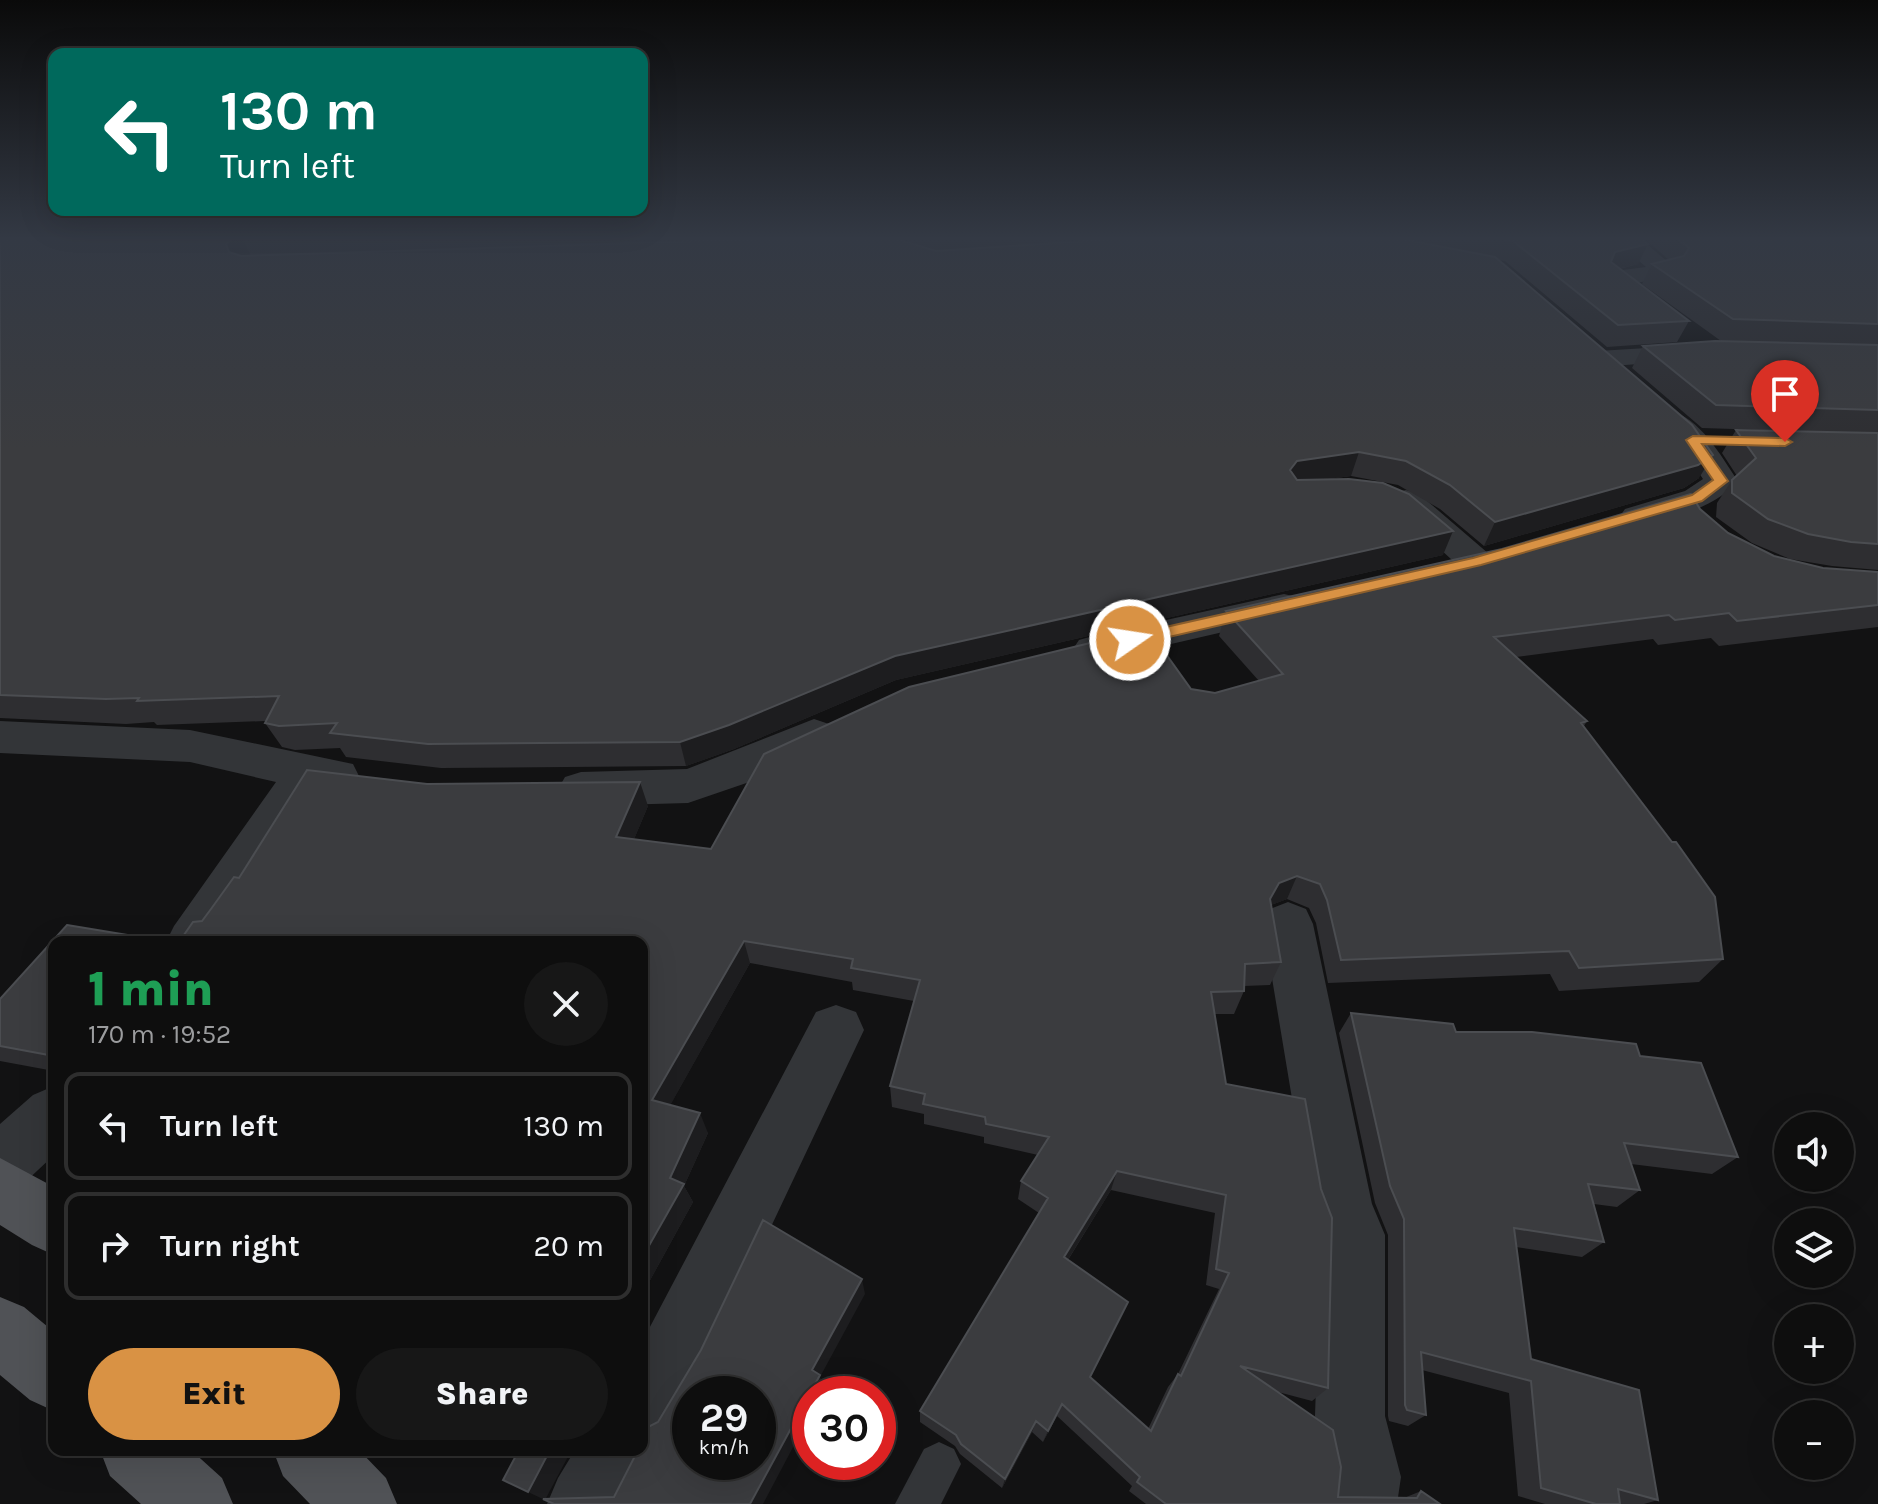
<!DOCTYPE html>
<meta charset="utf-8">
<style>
:root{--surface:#0e0e0e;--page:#171717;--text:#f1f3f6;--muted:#9b9c9e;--line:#2e2e2e;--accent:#d99244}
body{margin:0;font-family:Karla,sans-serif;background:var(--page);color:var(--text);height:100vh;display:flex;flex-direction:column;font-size:30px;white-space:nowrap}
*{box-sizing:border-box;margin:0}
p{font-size:26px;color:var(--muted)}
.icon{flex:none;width:44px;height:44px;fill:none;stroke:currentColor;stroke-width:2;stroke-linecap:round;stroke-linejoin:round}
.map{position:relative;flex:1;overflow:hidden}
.side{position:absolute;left:48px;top:936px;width:600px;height:520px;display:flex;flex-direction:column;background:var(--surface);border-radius:16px;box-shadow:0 8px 32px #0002,0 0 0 2px var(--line)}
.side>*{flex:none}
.hud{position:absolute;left:48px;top:48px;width:600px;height:168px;border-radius:16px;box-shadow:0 8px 32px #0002,0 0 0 2px var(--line);background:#00695c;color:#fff;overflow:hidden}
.controls{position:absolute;left:1774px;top:1112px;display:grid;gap:16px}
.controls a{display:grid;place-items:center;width:80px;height:80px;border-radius:50%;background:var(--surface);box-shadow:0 8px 32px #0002,0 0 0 2px var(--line);font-size:40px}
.speed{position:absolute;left:672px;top:1376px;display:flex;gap:16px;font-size:40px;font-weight:700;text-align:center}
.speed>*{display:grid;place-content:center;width:104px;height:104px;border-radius:50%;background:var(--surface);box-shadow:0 8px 32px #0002,0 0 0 2px var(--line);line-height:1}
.speed small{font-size:20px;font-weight:400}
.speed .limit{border:12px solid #d22;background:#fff;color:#111}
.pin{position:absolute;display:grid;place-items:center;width:68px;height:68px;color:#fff;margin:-82px -34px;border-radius:50% 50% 50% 0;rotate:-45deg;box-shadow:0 0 8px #0007}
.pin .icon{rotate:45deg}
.me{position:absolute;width:88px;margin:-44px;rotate:77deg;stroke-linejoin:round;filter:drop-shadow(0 0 6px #0008)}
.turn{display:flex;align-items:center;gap:28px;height:168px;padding:0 40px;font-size:36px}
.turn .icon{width:104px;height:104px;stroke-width:2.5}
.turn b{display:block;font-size:56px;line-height:68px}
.round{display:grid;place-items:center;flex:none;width:84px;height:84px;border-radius:42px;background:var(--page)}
.overview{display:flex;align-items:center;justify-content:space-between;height:136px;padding:0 40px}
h1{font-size:48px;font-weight:800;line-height:60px;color:#1e9e55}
.cta{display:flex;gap:16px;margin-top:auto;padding:16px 40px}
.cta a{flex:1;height:92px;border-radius:48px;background:var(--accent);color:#111;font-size:32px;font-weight:800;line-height:92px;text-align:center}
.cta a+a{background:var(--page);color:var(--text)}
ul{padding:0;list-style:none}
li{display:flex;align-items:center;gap:24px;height:108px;margin:0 16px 12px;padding:0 24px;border:4px solid var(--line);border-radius:16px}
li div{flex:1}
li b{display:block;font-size:30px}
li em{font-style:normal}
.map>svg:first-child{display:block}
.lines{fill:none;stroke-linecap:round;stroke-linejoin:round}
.lane{fill:#333538;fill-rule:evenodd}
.street{fill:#333538;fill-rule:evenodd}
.primary{fill:#505256;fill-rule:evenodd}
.wall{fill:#2e2e31;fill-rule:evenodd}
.shaded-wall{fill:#1d1d1f}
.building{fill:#3b3c3f;stroke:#4b4d51;stroke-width:2;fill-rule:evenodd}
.route{fill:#d99244;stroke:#8d5f2c;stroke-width:2}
</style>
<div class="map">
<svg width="1878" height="1504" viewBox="0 0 1878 1504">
<rect width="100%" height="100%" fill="#121213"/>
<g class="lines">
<path class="lane" d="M 939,1442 L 954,1449 L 961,1464 L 941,1504 L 895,1504 L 924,1449 Z"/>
<path class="street" d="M 1614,239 L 1641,239 L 1676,269 L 1667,278 L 1635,283 L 1664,306 L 1660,312 L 1642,312 L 1603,280 L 1607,272 L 1646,267 Z
M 1696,345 L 1706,347 L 1710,353 L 1706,359 L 1598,367 L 1588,365 L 1584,359 L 1588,353 L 1598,351 Z
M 1668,410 C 1701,418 1720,455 1738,481 C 1721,505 1653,530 1625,523 L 1620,516 L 1625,509 L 1685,491 L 1703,479 L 1681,446 L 1653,419 L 1657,413 Z
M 1406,490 L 1418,493 L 1489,554 L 1494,562 L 1489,570 L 1476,573 L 1463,570 L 1394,507 L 1389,500 L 1394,493 Z
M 1284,594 L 1297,597 L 1303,606 L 1297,615 L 1093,662 L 1079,658 L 1073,649 L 1079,640 L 1093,636 Z
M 814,719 L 829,724 L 836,735 L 829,746 L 767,776 L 688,803 L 581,806 L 565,801 L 558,789 L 565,777 L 581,772 L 687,769 Z
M 0,721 L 190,730 L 353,764 L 359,776 L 353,788 L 337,793 L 320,791 L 221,942 L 166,942 L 174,926 L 276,782 L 190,762 L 0,753 Z
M 1288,902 L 1306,909 L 1313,924 L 1372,1204 L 1385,1235 L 1385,1416 L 1401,1477 L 1397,1504 L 1323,1504 L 1327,1477 L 1315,1416 L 1321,1235 L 1310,1207 L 1263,924 L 1270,909 Z
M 836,1005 L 856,1012 L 864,1030 L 707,1362 L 667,1432 L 648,1440 L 652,1450 L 625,1504 L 547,1504 L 558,1478 L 575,1450 L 642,1450 L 642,1342 L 816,1012 Z
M 54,1086 L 54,1155 L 21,1186 L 0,1195 L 0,1124 L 33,1095 Z"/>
<path class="primary" d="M 0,1158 L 54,1187 L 54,1255 L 32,1245 L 0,1225 Z
M 0,1297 L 24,1307 L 54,1332 L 54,1411 L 30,1400 L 0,1375 Z
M 100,1450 L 191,1450 L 222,1478 L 233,1504 L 141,1504 L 110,1476 Z
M 273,1450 L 359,1450 L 386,1478 L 397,1504 L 310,1504 L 283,1476 Z"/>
</g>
<path class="wall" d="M 0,239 L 897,239 L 938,251 L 901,239 L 1642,239 L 1638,264 L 1620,269 L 1689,321 L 1677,342 L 1607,347 L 1505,261 L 1497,260 L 1699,478 L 1684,488 L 1484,546 L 1440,509 L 1398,485 L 1351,476 L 1322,480 L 1443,555 L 896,680 L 734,749 L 686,766 L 441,768 L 346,757 L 340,748 L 295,750 L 282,747 L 265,723 L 265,721 L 157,725 L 154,722 L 126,724 L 0,718 Z
M 1645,239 L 1878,239 L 1878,570 L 1832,566 L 1790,559 L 1752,543 L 1716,517 L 1717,503 L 1732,480 L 1737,476 L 1722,453 L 1736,430 L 1821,432 L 1702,428 L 1632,368 L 1643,346 L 1721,341 L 1642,284 L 1652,264 L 1669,260 Z
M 1700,509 L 1728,533 L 1774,556 L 1823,568 L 1878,572 L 1878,627 L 1719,646 L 1711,638 L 1658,645 L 1653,639 L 1516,657 L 1587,721 L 1584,726 L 1723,959 L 1699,982 L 1559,991 L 1550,974 L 1328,983 L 1316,923 L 1309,908 L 1287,899 L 1271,905 L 1281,962 L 1270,985 L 1244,986 L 1244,991 L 1234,1014 L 1215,1014 L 1226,1084 L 1328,1388 L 1312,1401 L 1278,1392 L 1338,1497 L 1404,1498 L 1421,1491 L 1440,1504 L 1146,1504 L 1129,1491 L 1132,1486 L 1057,1416 L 1043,1442 L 1032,1432 L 1002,1488 L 960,1454 L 955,1446 L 920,1422 L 920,1411 L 1039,1213 L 1018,1199 L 1021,1181 L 1038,1155 L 984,1143 L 984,1137 L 924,1124 L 924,1114 L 892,1107 L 890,1086 L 914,1001 L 853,990 L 852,982 L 750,963 L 670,1105 L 708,1133 L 684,1186 L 693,1202 L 643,1293 L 642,942 L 202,921 L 239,878 L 427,784 L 648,806 L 634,839 L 711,849 L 1191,689 L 1215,693 L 1259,681 L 1219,636 L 1226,611 ZM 1111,1190 L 1215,1213 L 1206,1285 L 1219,1289 L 1178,1374 L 1168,1387 L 1148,1429 L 1090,1378 L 1068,1260 Z
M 54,942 L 54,1071 L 0,1061 L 0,999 Z
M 1351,1013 L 1456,1032 L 1640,1056 L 1738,1157 L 1712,1174 L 1631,1164 L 1640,1190 L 1617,1207 L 1594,1204 L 1604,1242 L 1582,1257 L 1516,1247 L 1531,1359 L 1658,1500 L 1644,1504 L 1545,1504 L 1518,1496 L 1509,1393 L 1422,1370 L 1426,1415 L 1408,1426 L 1389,1421 L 1388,1416 L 1388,1235 L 1375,1203 L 1339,1033 Z"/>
<path class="shaded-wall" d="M 231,239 L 243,239 L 251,256 L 241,258 L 229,252 L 226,244 Z
M 1648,244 L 1638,264 L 1605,272 L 1615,252 Z
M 1359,452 L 1351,476 L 1290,484 L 1290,470 L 1297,461 Z
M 1713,455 L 1699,478 L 1684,488 L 1484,546 L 1495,522 Z
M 1453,531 L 1443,555 L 896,680 L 734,749 L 686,766 L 680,742 L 895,656 Z
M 640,782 L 648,806 L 625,861 L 616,837 Z
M 1297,876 L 1287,899 L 1269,906 L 1270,899 L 1279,883 Z
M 744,941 L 750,963 L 662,1120 L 652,1100 Z
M 700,1113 L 708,1133 L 684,1186 L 693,1202 L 643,1293 L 642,1258 L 670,1178 Z
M 1117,1171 L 1111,1190 L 1059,1274 L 1064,1257 Z
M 862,1279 L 865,1294 L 820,1377 L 825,1388 L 821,1394 L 810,1394 L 810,1415 L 763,1504 L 750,1504 L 812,1370 Z
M 1062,1404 L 1057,1416 L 1043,1442 L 1048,1431 Z
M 1036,1421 L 1032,1432 L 1002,1488 L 1005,1479 Z
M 550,1450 L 571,1451 L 545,1500 L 528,1492 Z"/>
<path class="building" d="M 0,239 L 231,239 L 226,244 L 229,252 L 241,256 L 759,239 L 897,239 L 936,251 L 1116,239 L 1402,239 L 1495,257 L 1692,425 L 1713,455 L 1698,465 L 1495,522 L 1450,485 L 1406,461 L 1359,452 L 1297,461 L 1290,470 L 1297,480 L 1349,479 L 1383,483 L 1409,494 L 1453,531 L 895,656 L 729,725 L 680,742 L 428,744 L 330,733 L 337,723 L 279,726 L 265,723 L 279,696 L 137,701 L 139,698 L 106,699 L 0,695 Z
M 1504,239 L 1642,239 L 1648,244 L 1615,252 L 1611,262 L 1689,321 L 1618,325 L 1513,241 Z
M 1678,239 L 1878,239 L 1878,324 L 1733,319 L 1652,264 L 1684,256 L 1689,248 Z
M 1715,341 L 1878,345 L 1878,410 L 1716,405 L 1643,346 Z
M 1736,430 L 1878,433 L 1878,544 L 1851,542 L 1808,534 L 1768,519 L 1732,493 L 1732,480 L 1756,458 Z
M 1691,494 L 1700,509 L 1728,533 L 1774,556 L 1823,568 L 1878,572 L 1878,605 L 1737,621 L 1729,613 L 1675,620 L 1669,615 L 1494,637 L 1587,721 L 1581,723 L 1672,842 L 1676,842 L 1715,897 L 1723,959 L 1579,968 L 1569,951 L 1341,960 L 1327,900 L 1320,884 L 1297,876 L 1279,883 L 1270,899 L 1281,962 L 1245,964 L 1244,991 L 1211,992 L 1226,1084 L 1305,1099 L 1321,1189 L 1332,1218 L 1328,1388 L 1240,1366 L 1333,1430 L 1341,1467 L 1338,1497 L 1417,1498 L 1421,1491 L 1440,1504 L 1166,1504 L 1137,1482 L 1140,1477 L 1062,1404 L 1048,1431 L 1036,1421 L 1005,1479 L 961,1444 L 956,1435 L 920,1411 L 1048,1198 L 1021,1181 L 1049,1137 L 986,1124 L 985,1117 L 923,1104 L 925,1094 L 890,1086 L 920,980 L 851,968 L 853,959 L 744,941 L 652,1100 L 700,1113 L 670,1178 L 684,1184 L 642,1258 L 642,942 L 179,942 L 193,922 L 202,921 L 211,909 L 234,877 L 239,878 L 307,770 L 427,784 L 640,782 L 616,837 L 711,849 L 764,754 L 909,687 L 1148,629 L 1191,689 L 1215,693 L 1283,674 L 1226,611 L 1502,549 ZM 1117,1171 L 1226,1195 L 1216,1269 L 1229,1273 L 1181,1376 L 1178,1374 L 1151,1431 L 1090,1377 L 1128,1302 L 1064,1257 Z
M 67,925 L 170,942 L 54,942 L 54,1056 L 0,1046 L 0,999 Z
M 1351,1013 L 1453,1024 L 1456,1032 L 1532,1032 L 1636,1044 L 1640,1056 L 1701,1063 L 1738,1157 L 1624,1143 L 1640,1190 L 1588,1184 L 1604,1242 L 1514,1228 L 1531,1359 L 1639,1390 L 1658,1500 L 1618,1489 L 1620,1504 L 1596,1504 L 1541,1488 L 1531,1381 L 1421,1352 L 1426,1415 L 1407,1410 L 1405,1405 L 1404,1219 L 1390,1186 Z
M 763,1220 L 862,1279 L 812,1370 L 820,1375 L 750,1504 L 554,1504 L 543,1499 L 614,1497 L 638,1450 L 642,1450 L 642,1430 L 658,1422 L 701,1350 ZM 690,1394 L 758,1394 L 758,1462 L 690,1462 Z
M 519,1450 L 550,1450 L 528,1492 L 503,1480 Z"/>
<linearGradient id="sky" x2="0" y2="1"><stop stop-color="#0a0a0a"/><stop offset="0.53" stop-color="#333944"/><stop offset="1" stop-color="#333944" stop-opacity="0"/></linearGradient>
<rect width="1878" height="450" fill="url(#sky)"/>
<path class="route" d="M 1693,436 L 1785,438 L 1792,442 L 1785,446 L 1702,444 L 1728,481 L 1702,501 L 1481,565 L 1130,646 L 1122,640 L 1130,635 L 1473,558 L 1692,495 L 1713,480 L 1686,440 Z"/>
</svg>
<div class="controls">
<a><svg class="icon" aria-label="sound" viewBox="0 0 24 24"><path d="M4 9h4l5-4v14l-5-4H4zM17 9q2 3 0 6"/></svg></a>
<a><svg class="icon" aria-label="layers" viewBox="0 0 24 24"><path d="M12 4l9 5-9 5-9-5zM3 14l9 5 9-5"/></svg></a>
<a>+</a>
<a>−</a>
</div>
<div class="speed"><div>29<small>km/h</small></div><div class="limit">30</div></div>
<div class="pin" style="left:1785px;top:442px;background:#d93025"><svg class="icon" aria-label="arrive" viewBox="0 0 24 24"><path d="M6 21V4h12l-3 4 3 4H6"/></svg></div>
<svg class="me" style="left:1130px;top:640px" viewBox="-20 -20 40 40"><circle r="17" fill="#d99244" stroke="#fff" stroke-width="3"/><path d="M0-11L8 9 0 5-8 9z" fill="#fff"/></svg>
<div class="hud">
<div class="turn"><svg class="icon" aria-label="left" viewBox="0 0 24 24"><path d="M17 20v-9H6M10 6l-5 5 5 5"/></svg><div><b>130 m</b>Turn left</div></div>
</div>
<section class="side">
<div class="overview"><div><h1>1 min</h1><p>170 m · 19:52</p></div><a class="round"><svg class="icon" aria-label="close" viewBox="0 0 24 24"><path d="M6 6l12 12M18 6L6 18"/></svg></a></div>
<ul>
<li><svg class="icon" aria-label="left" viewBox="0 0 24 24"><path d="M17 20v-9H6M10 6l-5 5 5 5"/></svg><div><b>Turn left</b></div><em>130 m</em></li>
<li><svg class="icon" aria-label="right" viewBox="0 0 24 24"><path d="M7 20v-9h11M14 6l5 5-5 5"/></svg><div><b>Turn right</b></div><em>20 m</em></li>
</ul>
<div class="cta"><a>Exit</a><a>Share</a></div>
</section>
</div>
